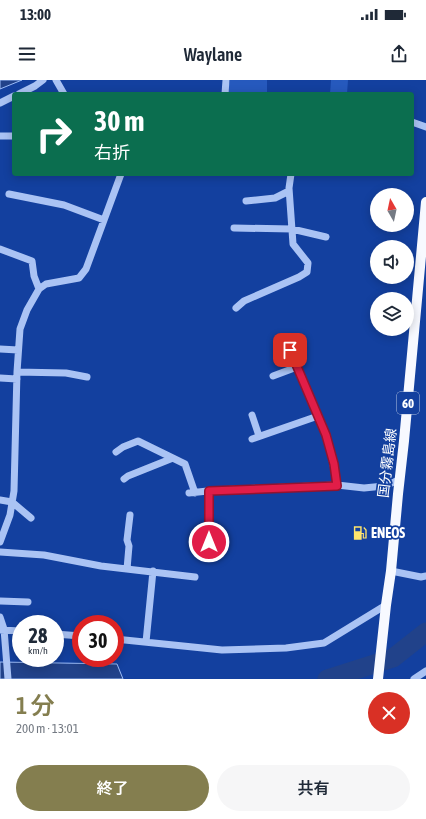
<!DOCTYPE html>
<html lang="ja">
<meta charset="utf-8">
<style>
:root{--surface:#fff;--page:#f6f6f7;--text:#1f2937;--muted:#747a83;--accent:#847e4f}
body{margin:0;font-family:"Asap Condensed","Noto Sans JP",sans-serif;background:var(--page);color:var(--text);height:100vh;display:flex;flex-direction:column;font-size:15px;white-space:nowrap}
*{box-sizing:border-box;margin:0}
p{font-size:13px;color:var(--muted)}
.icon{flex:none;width:22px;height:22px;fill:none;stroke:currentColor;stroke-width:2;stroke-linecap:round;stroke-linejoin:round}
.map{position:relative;height:599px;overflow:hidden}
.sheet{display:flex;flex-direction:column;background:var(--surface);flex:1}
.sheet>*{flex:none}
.guide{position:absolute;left:12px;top:12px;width:402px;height:84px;border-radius:4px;box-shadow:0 2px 10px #0003;background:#0b6e4f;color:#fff;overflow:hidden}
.needle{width:26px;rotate:351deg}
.controls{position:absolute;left:370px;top:108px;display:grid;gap:8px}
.controls a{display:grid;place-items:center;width:44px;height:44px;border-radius:50%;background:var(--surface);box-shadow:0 2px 10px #0003;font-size:20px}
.speed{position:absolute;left:12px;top:535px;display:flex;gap:8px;font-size:20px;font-weight:700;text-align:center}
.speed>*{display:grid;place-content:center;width:52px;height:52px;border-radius:50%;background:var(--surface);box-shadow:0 2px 10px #0003;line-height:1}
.speed small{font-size:10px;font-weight:400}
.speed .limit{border:6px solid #d22;background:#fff;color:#111}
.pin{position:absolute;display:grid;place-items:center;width:34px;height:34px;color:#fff;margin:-17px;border-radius:8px;box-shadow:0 2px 6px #0006}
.me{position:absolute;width:44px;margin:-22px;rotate:0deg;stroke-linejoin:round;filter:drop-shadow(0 0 3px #0008)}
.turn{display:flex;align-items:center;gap:14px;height:84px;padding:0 16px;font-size:18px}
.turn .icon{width:52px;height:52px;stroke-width:2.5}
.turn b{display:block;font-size:28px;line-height:34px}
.round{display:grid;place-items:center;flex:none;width:42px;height:42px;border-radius:21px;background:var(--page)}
.headline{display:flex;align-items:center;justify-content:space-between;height:68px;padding:0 16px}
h1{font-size:24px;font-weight:600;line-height:30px;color:var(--accent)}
.action{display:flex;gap:8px;margin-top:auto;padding:8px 16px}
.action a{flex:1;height:46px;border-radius:24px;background:var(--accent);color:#fff;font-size:16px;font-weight:600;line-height:46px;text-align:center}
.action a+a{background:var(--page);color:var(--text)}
.status{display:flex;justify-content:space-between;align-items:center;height:28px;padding:0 20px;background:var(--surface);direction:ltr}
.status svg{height:11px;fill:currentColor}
header{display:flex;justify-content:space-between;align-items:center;height:52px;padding:0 16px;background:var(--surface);font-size:18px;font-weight:600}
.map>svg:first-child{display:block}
.green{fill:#2659bd}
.water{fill:#21428a;stroke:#9cbcf7}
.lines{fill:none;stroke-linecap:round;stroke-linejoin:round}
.river{stroke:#21428a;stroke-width:19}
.minor{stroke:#aac3f4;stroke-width:7}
.major{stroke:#f7f9ff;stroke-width:10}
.route-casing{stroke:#92132f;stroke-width:10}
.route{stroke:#e11d48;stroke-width:7}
.labels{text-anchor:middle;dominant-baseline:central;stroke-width:3.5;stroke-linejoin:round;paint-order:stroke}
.shield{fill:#13409f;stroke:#b8c6e2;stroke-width:1}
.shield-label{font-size:13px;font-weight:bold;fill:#fff}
.street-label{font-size:14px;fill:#fff;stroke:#13409f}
.poi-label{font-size:14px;font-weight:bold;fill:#fff;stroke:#13409f;text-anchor:start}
</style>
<div class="status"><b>13:00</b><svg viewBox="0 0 49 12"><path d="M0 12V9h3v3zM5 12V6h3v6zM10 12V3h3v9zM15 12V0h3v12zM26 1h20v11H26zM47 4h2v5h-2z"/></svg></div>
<header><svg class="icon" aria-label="menu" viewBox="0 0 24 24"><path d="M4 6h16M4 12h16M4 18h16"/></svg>Waylane<svg class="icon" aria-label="share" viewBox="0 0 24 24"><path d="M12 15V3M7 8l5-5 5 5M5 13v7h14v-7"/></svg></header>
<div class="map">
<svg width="426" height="599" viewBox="0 0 426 599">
<rect width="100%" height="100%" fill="#13409f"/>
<path class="green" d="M 230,0 L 267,0 L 267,14 L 227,14 Z
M 331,0 L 348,0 L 347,14 L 330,14 Z"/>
<path class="water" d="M 0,0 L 22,0 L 0,9 Z
M 0,582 L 117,584 L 123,599 L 0,599 Z"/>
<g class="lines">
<path class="river" d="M 327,599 L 393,578 L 426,552"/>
<path class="minor" d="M 56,0 L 64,14
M 19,14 L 35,6 L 43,0
M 225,14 L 226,0
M 0,23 L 14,16
M 412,42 L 426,47
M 0,56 L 14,56
M 9,114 L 64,125 L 104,140
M 246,121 L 275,118 L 289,111
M 234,148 L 292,149 L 326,157
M 0,169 L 32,181 L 34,196 L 39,209
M 236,228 L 244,221 L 299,197 L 307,192 L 308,183 L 293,164 L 289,108 L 291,94
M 0,269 L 18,270
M 290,270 L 326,355 L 333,384 L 337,405
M 17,292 L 66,293 L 87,297
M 273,296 L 297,287
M 0,298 L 17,299
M 252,335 L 259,356
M 252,359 L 318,336
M 116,372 L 123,367 L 138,361 L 185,384 L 195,413
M 124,399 L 128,396 L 173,378
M 209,411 L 209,462
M 189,413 L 217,410 L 337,405 L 364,408 L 384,406 L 399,400
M 0,420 L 12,422 L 31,438
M 0,462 L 10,435 L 14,411 L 17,292 L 20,249 L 27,230 L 39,209 L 46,204 L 79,198 L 86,189 L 121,94
M 0,472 L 44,475 L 101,486 L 195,497
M 127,489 L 129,466 L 127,460 L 130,435
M 391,491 L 421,497 L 426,496
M 0,521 L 28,522
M 0,537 L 4,549 L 8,599
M 0,550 L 21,551
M 55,554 L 81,556
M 115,559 L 222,570 L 286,568 L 324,563 L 386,525
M 146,562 L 153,491
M 414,599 L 426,591"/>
<path class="major" d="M 378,599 L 386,525 L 391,491 L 398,414 L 404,361 L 426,122"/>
</g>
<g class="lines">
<defs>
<path id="route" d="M 209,462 L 209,411 L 337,406 L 334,384 L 326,355 L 290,270"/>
</defs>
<use href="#route" class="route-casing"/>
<use href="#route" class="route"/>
</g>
<defs>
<symbol id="fuel-bare" viewBox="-9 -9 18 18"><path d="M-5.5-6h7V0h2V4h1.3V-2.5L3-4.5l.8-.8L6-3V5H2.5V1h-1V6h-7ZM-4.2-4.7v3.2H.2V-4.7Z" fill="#ffe56d" stroke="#13409f" stroke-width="2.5" paint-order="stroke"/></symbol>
</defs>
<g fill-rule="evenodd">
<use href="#fuel-bare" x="350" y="443" width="20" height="20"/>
</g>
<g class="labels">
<rect class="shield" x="397" y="312" width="22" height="22" rx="3"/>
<g class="shield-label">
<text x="408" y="323">60</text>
</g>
<g class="street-label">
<text transform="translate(387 383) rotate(-83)">国分霧島線</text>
</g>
<g class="poi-label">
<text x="371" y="453">ENEOS</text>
</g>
</g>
</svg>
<div class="controls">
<a><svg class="needle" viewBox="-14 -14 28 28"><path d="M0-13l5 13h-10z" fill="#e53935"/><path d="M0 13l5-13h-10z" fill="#747a83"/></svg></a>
<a><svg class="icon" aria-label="sound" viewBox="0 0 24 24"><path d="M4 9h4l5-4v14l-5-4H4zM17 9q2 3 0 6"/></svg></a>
<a><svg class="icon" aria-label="layers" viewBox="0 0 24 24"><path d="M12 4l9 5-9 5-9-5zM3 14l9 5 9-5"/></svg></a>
</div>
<div class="speed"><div>28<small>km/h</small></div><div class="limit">30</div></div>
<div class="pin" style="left:290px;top:270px;background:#d93025"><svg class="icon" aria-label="arrive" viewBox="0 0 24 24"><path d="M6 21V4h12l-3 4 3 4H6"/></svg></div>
<svg class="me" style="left:209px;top:462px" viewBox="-20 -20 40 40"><circle r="17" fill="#e11d48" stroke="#fff" stroke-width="3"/><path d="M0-11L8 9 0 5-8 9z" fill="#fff"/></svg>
<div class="guide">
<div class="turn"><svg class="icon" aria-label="right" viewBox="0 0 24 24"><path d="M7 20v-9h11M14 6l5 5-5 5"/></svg><div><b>30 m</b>右折</div></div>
</div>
</div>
<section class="sheet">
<div class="headline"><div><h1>1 分</h1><p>200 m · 13:01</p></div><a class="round" style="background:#d93025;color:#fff"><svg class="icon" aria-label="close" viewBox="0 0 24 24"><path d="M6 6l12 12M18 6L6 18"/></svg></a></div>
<div class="action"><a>終了</a><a>共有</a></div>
</section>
